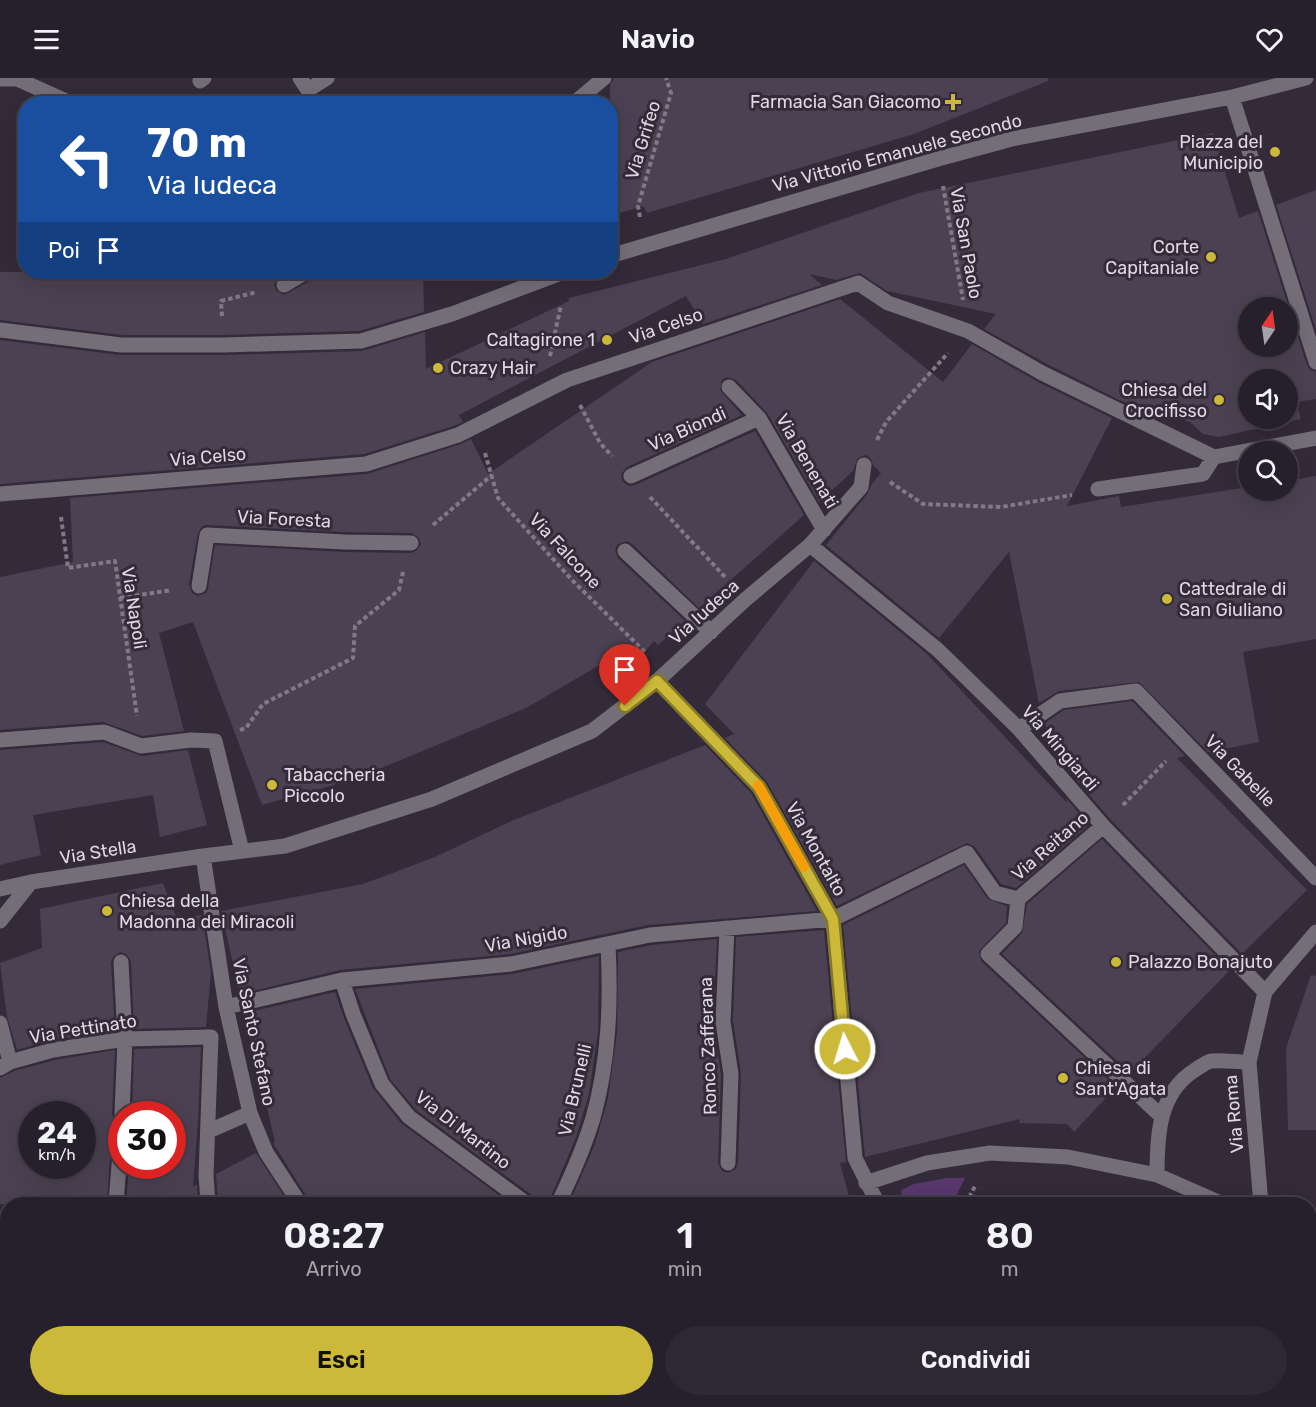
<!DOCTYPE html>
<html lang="it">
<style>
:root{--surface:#26202c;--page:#2e2834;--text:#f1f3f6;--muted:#a4a3a9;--line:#423e48;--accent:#ccb939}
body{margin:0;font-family:Rubik,sans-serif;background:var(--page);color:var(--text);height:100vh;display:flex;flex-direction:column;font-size:22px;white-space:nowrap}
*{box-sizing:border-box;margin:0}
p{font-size:20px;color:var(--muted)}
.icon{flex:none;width:33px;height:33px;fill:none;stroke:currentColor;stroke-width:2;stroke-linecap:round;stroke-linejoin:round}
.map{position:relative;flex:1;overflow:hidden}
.sheet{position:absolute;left:0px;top:1119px;width:1317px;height:210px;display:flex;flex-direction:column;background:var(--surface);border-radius:24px 24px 0 0;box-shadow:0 6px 24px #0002,0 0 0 2px var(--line)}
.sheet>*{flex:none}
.guide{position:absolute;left:18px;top:18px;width:600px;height:183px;border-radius:24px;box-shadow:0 6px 24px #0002,0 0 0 2px var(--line);background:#1a4fa0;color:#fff;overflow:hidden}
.needle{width:39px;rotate:13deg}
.controls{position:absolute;left:1238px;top:219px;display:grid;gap:12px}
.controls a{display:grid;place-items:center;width:60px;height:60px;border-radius:50%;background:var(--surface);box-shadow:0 6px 24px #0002,0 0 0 2px var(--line);font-size:30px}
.speed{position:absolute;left:18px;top:1023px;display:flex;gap:12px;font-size:30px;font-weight:700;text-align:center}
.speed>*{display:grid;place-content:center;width:78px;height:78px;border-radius:50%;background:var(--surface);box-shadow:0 6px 24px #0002,0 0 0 2px var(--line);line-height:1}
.speed small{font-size:15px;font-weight:400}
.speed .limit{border:9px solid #d22;background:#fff;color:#111}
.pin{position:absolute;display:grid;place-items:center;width:51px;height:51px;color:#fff;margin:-62px -26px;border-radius:50% 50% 50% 0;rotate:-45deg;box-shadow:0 0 6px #0007}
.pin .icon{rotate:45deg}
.me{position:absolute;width:66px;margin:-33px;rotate:355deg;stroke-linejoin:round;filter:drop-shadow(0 0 4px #0008)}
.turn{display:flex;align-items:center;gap:21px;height:126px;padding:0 30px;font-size:27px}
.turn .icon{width:78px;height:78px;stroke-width:2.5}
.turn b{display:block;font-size:42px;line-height:51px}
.then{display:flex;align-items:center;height:57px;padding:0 30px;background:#0003;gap:12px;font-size:22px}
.eta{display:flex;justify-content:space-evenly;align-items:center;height:102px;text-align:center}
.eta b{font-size:36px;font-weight:600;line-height:42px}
.primary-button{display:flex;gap:12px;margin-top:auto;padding:12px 30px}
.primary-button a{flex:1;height:69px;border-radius:36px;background:var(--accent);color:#111;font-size:24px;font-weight:600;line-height:69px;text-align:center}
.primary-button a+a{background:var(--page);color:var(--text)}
header{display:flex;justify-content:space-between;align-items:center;height:78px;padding:0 30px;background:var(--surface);font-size:27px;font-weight:600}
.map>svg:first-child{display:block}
.green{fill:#58386d}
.building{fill:#4b4152;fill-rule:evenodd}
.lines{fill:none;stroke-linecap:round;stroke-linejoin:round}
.path{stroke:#817986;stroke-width:4;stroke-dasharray:4.5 3;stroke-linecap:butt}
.minor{stroke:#736e77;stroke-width:15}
.major{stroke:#b8aebf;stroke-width:15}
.route-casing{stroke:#857825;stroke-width:15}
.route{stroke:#ccb939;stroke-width:10}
.slow{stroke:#f59e0b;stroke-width:10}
.poi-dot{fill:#ccb939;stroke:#332a3a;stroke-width:2}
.labels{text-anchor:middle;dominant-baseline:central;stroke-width:6;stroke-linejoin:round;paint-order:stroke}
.poi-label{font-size:18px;fill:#dfd9e3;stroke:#332a3a;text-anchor:start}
.street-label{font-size:18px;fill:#dfd9e3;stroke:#332a3a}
</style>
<header><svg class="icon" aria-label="menu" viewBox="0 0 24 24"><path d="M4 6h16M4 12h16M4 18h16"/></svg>Navio<svg class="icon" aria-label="heart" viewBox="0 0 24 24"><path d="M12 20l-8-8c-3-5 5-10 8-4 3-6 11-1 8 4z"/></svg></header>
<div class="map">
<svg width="1316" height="1329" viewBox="0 0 1316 1329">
<rect width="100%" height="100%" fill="#332a3a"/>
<path class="green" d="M 947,1100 L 965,1100 L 952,1126 L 913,1126 L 903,1122 L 901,1112 L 914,1106 Z"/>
<path class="building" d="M 614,0 L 1048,0 L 1048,3 L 914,56 L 647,135 L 643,128 L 610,138 L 610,7 Z
M 1213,55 L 1239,140 L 1258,133 L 1307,287 L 1310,292 L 1316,294 L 1316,321 L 1296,324 L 1301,341 L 1219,359 L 1203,356 L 1190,344 L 1121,323 L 1047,286 L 984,251 L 996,236 L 887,213 L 860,195 L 836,202 L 809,196 L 822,207 L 703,246 L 686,218 L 459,337 L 463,344 L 454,348 L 364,376 L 0,406 L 0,262 L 120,277 L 224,277 L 362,273 L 425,254 L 426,291 L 569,223 L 569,220 L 726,181 L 919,115 ZM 1248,230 L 1287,230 L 1287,268 L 1248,268 ZM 1248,302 L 1287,302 L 1287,340 L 1248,340 Z
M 1316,112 L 1316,252 L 1276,127 Z
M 0,194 L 288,194 L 279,199 L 274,207 L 276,212 L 284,217 L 311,202 L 316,194 L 423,194 L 424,234 L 359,253 L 224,257 L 122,257 L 0,242 Z
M 840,221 L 943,304 L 972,266 L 1038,304 L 1112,340 L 1067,428 L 1119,418 L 1121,429 L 1248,409 L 1248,412 L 1287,412 L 1287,403 L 1316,398 L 1316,561 L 1243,574 L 1259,664 L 1208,674 L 1139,604 L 1059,613 L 1039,625 L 1009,474 L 939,560 L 826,467 L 868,415 L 871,407 L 881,395 L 874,388 L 870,380 L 865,377 L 857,381 L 853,393 L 819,424 L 767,335 L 736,302 L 727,299 L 722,302 L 720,312 L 742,337 L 627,389 L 621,396 L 622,403 L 629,408 L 635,407 L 755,353 L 804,437 L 699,530 L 632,466 L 627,463 L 618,466 L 615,471 L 618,480 L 685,543 L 658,567 L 654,563 L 625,596 L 610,581 L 526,630 L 355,701 L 262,727 L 193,544 L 159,555 L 184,653 L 142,658 L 103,644 L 0,652 L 0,499 L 73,484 L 70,420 L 367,396 L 461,366 L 471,361 L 488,396 L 652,284 ZM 207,447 L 345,454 L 411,455 L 419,460 L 421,466 L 416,473 L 411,475 L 345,474 L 215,467 L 208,510 L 206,515 L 198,518 L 192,515 L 189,506 L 198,455 L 202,448 Z
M 814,483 L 926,575 L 1067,725 L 1066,720 L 1089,747 L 1016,810 L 1001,806 L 975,769 L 967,765 L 837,828 L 767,704 L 725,660 L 734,656 L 705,626 Z
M 1132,623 L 1185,678 L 1177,680 L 1307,812 L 1242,876 L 1110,741 L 1054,676 L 1045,645 L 1064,632 Z
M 103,664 L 142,678 L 188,672 L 207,747 L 160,759 L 153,717 L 33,737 L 41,777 L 0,787 L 0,672 Z
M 705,667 L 751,715 L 817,833 L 648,847 L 510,876 L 340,892 L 240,916 L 221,833 L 363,806 L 435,779 L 514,742 Z
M 1102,761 L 1230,892 L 1130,995 L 1002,876 L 1022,855 L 1027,826 Z
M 964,787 L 988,821 L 1007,828 L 1006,845 L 979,873 L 981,883 L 1116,1009 L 1074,1054 L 1067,1046 L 1019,1045 L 1020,1041 L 865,1079 L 843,847 Z
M 163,805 L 177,841 L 202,837 L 211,894 L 206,949 L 134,951 L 131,883 L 126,876 L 120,874 L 113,879 L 111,885 L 115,953 L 52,962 L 17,972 L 7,939 L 0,885 L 42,870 L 40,831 Z
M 824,852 L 846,1084 L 840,1085 L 851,1126 L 569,1126 L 595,1066 L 608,1020 L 617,955 L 618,874 L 651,867 L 717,861 L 713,944 L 721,997 L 718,1085 L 722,1093 L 728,1095 L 736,1091 L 738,1085 L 741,996 L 733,943 L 736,859 Z
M 599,878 L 598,953 L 589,1016 L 576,1059 L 548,1126 L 537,1126 L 533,1118 L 416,1032 L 390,1001 L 355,911 L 512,896 Z
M 1311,897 L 1316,898 L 1316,1052 L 1288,1052 L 1286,970 Z
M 335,914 L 344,940 L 373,1010 L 401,1045 L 511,1126 L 310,1126 L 308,1121 L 273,1065 L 275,1064 L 245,935 Z
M 201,969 L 198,1043 L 193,1109 L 197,1106 L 198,1126 L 126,1126 L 129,1088 L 172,1088 L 172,1036 L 132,1036 L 134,971 Z
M 115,972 L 112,1036 L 115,1042 L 112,1048 L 107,1126 L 0,1126 L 0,1000 L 14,993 L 55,982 ZM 32,1036 L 82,1036 L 82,1088 L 32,1088 Z
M 256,1075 L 289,1126 L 218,1126 L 216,1096 Z"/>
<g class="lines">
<path class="path" d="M 943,108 L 963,222
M 640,139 L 638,128 L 671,15 L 666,0
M 222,238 L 221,223 L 257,214
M 550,278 L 561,227
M 580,327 L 600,365 L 612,378
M 877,362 L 886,344 L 948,275
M 485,375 L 498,420 L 572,502 L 647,576
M 890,404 L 923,426 L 1001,429 L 1072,417
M 650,419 L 727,501
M 61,439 L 68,490 L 115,483 L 137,638
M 433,447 L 492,397
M 120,520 L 172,512
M 240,652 L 246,650 L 263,626 L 353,580 L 355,548 L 399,512 L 403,494
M 1123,727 L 1166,683
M 966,1126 L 976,1106"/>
<path class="minor" d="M 300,0 L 308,12 L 327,0
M 0,1 L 17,1 L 73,26
M 200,3 L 204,0
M 1232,19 L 1306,0
M 573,26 L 604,0
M 610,178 L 938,81 L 1012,61 L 1232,19 L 1316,284
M 284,207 L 306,194
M 0,252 L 121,267 L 224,267 L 361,263 L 452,236 L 564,194
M 729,309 L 759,340 L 824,452
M 631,398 L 759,340
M 1098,411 L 1203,396 L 1214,379
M 0,416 L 366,386 L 458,357 L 567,302 L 858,205 L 888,225 L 968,253 L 1042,295 L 1214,379 L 1316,360
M 810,467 L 938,572 L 1019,651 L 1103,748 L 1265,914
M 625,473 L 711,554
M 199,508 L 207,457 L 345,464 L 411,465
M 657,603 L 759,709 L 833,841 L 855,1080 L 878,1126
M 1019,651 L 1060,623 L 1136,613 L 1316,800
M 0,662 L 104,654 L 141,668 L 191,662 L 215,663 L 242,773
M 203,778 L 226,929 L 250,1035 L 266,1074 L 300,1126
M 0,811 L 31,804 L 203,778 L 285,768 L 432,721 L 592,653 L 657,603 L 746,521 L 810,467 L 861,409 L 864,387
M 1018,821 L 1015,849 L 988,876 L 1161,1038
M 1018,821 L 1103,748
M 0,843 L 31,804
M 727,850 L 723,944 L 731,996 L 728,1085
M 121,884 L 125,961 L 122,1036
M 342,902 L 353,936 L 382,1006 L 409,1039 L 527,1126
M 226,929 L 342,902 L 511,886 L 650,857 L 833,841 L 967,775 L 995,815 L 1018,821
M 0,945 L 10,984
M 0,990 L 10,984 L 53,972 L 125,961 L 211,959 L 206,1097 L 208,1126
M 209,1053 L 250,1035
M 1157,1097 C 1157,1059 1158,1015 1195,992 C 1200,989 1206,984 1211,983 C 1223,982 1237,984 1249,984
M 866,1105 L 927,1085 L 990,1075 L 1068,1079 L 1157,1097 L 1223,1126
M 116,1125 L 122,1049
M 558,1126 C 571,1099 584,1070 593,1040 C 609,983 611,925 608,866
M 1261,1126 L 1249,984 L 1265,914 L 1316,854
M 1310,1245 L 1316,1257
M 1310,1290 L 1316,1284
M 298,1322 L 305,1329
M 501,1322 C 540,1329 582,1326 622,1322
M 894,1322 L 995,1329
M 1262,1329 L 1271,1322"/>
<path class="major" d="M 0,1226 L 8,1231
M 131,1322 L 140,1329"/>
</g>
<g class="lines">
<defs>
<path id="route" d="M 625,628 L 657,603 L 759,709 L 833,841 L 845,971"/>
</defs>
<use href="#route" class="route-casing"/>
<use href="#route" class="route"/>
<path class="slow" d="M 758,707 L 804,789"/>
</g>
<g class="poi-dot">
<path d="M950 15h6v6h6v6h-6v6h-6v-6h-6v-6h6z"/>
<circle cx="1275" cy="74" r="6"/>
<circle cx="1211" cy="179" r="6"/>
<circle cx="607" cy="262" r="6"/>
<circle cx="438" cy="290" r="6"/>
<circle cx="1219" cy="322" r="6"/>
<circle cx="1167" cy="521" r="6"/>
<circle cx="272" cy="707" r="6"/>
<circle cx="107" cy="833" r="6"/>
<circle cx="1116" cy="884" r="6"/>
<circle cx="1063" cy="1000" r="6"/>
</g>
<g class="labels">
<g class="poi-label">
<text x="941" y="24" text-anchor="end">Farmacia San Giacomo</text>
<text x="1263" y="64" text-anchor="end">Piazza del<tspan x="1263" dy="21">Municipio</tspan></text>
<text x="1199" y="169" text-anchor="end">Corte<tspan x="1199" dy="21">Capitaniale</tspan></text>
<text x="595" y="262" text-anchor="end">Caltagirone 1</text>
<text x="450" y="290">Crazy Hair</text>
<text x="1207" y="312" text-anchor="end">Chiesa del<tspan x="1207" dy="21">Crocifisso</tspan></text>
<text x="1179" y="511">Cattedrale di<tspan x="1179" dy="21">San Giuliano</tspan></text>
<text x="284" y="697">Tabaccheria<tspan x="284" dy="21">Piccolo</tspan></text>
<text x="119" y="823">Chiesa della<tspan x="119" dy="21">Madonna dei Miracoli</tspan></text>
<text x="1128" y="884">Palazzo Bonajuto</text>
<text x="1075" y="990">Chiesa di<tspan x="1075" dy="21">Sant'Agata</tspan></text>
</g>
<g class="street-label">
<text transform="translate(643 62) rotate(-73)">Via Grifeo</text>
<text transform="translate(897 75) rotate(-15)">Via Vittorio Emanuele Secondo</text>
<text transform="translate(966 165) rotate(80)">Via San Paolo</text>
<text transform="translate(666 248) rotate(-19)">Via Celso</text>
<text transform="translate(687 351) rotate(-24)">Via Biondi</text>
<text transform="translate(208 379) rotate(-5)">Via Celso</text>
<text transform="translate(807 383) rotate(60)">Via Benenati</text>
<text transform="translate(284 441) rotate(3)">Via Foresta</text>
<text transform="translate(565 473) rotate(47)">Via Falcone</text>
<text transform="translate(134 530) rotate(81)">Via Napoli</text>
<text transform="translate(704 534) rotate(-42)">Via Iudeca</text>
<text transform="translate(1060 670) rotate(49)">Via Mingiardi</text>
<text transform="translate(1240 693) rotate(46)">Via Gabelle</text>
<text transform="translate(1050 768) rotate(-41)">Via Reitano</text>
<text transform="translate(816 771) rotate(61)">Via Montalto</text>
<text transform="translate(98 774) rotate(-9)">Via Stella</text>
<text transform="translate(526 861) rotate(-10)">Via Nigido</text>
<text transform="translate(83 951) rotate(-9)">Via Pettinato</text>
<text transform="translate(254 954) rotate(78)">Via Santo Stefano</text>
<text transform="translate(708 968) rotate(-92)">Ronco Zafferana</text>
<text transform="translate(575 1012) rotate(-77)">Via Brunelli</text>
<text transform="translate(1234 1036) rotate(-95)">Via Roma</text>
<text transform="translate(463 1052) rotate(38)">Via Di Martino</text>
</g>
</g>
</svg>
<div class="controls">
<a><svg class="needle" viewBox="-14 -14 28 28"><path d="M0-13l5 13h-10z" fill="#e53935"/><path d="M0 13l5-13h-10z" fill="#a4a3a9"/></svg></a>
<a><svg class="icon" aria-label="sound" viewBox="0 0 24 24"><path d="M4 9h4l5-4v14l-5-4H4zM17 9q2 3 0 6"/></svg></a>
<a><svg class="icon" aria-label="search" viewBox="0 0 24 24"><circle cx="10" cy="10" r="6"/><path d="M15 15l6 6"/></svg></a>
</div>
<div class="speed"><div>24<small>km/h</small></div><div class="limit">30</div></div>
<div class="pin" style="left:625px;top:628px;background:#d93025"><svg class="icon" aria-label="arrive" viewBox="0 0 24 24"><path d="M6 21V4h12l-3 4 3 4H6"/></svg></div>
<svg class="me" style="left:845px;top:971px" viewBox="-20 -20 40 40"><circle r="17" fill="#ccb939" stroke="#fff" stroke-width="3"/><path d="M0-11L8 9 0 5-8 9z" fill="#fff"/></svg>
<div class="guide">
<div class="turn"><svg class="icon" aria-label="left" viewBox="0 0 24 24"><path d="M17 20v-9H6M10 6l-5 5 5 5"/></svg><div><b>70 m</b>Via Iudeca</div></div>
<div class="then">Poi<svg class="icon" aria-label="arrive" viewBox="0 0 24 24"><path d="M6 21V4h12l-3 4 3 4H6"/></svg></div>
</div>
<section class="sheet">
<div class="eta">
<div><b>08:27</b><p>Arrivo</p></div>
<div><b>1</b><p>min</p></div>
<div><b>80</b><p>m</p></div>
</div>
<div class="primary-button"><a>Esci</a><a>Condividi</a></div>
</section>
</div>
